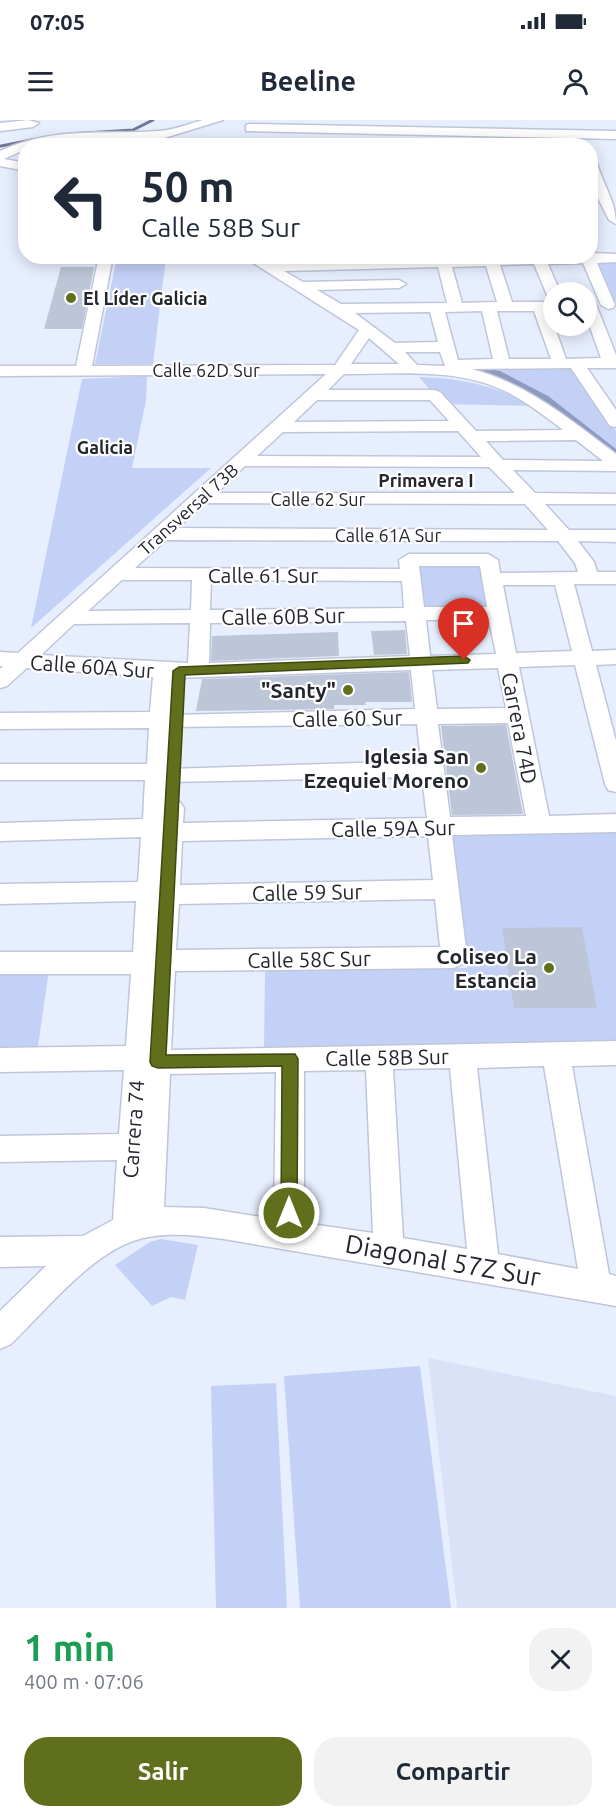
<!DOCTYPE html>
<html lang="es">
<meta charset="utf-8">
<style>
:root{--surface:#fff;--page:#f2f2f3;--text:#1f2937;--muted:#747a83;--accent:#606f1b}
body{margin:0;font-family:Ubuntu,sans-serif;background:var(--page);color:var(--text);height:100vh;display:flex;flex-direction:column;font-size:22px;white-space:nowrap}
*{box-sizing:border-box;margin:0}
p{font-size:20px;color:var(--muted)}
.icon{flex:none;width:33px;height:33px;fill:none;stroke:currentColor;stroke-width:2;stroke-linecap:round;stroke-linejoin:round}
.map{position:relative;height:1488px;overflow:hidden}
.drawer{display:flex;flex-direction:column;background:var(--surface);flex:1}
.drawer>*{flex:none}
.guide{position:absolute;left:18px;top:18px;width:580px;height:126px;border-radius:24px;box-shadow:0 3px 15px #0003;background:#fff;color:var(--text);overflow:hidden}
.fabs{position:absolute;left:543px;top:162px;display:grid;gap:12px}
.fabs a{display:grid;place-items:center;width:54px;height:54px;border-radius:50%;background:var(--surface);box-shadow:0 3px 15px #0003;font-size:30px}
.pin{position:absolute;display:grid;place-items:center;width:51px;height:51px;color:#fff;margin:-62px -26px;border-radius:50% 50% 50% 0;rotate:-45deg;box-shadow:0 0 6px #0007}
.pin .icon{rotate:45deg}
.me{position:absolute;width:66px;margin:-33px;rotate:0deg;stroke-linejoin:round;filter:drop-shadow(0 0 4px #0008)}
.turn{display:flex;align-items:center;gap:21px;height:126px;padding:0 24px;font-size:27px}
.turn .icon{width:78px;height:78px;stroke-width:2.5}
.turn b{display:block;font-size:42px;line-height:51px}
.round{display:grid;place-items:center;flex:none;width:63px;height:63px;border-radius:24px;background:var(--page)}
.headline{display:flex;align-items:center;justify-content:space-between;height:102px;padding:0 24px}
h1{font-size:36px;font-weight:600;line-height:45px;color:#1e9e55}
.action{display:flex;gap:12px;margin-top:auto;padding:12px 24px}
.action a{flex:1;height:69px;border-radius:24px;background:var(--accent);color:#fff;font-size:24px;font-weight:600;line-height:69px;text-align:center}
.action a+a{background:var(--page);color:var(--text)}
.status{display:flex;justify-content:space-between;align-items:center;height:42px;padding:0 30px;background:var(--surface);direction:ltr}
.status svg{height:16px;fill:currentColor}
header{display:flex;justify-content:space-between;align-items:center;height:78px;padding:0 24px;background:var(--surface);font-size:27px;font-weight:600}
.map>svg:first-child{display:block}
.built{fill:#dae2f8}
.green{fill:#c4d1f6}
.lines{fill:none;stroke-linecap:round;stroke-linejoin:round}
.stream{stroke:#6e7894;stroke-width:3}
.canal{fill:#8e9bc0;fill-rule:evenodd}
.building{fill:#bdc5d8}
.minor-casing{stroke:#bfc6da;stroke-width:3}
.minor{fill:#fff;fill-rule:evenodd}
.route{fill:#606f1b;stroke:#3e4812;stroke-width:1.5}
.poi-dot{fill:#606f1b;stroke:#fff;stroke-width:2}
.labels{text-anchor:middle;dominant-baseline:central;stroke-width:4.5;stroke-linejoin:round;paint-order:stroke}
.far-poi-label{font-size:18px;font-weight:bold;fill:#23262e;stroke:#fff;text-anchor:start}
.far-street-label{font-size:18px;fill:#23262e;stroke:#fff}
.far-neighbourhood-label{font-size:18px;font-weight:bold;fill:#23262e;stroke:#fff}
.street-label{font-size:21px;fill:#23262e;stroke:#fff}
.poi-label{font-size:21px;font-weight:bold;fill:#23262e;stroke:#fff;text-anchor:end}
.near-street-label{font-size:26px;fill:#23262e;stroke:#fff}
</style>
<div class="status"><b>07:05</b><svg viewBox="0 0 49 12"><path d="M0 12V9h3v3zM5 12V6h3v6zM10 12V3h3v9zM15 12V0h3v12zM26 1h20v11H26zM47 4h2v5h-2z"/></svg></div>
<header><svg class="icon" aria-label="menu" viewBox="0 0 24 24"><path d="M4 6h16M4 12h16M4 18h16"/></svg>Beeline<svg class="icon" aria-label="person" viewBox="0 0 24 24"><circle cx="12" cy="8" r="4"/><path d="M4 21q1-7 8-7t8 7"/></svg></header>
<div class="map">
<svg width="616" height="1488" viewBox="0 0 616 1488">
<rect width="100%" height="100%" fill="#e7eefe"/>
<path class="built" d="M 428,1238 L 616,1276 L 616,1488 L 457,1488 Z"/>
<path class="green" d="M 117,137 L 237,136 L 238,137 L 166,137 L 153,244 L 95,244 Z
M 616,141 L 616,181 L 613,182 L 593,142 Z
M 463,248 L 572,248 L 616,311 L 616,335 L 544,279 L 496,254 Z
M 147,256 L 146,281 L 132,348 L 211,348 L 31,508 L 82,259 Z
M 419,257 C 460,258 496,265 532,286 L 442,284 Z
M 418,444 L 483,444 L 489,489 L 422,489 Z
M 616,712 L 616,927 L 264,930 L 265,851 L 467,848 L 451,715 Z
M 49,850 L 37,933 L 0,933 L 0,851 Z
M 161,1119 L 198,1125 L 185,1180 L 171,1177 L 152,1186 L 115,1145 L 150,1122 Z
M 420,1246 L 451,1488 L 300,1488 L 284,1256 Z
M 276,1263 L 287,1488 L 216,1488 L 211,1266 Z"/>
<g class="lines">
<path class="stream" d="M 70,14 L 133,10 L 153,0
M 1,26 L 37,19"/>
<path class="canal" d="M 463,244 L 500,251 L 548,276 L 616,329 L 616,339 L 540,282 L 493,257 L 459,251 L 459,245 Z"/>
</g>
<path class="building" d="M 61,147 L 94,147 L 82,209 L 44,209 Z
M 405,510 L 407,534 L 374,535 L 371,511 Z
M 338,512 L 339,536 L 211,541 L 212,516 Z
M 409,552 L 412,582 L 365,582 L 366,585 L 334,585 L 334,589 L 196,591 L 202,559 Z
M 506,605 L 523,694 L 452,695 L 441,606 Z
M 582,807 L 597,888 L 514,888 L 502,808 Z"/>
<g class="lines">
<defs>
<path id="minor" d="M 28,0 L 39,3 L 33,7 L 0,11 L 0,3 Z
M 203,0 L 223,0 L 161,19 L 94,18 L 26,26 L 26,29 L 4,39 L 26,43 L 26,51 L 0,46 L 0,31 C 54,6 102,15 159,11 C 173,10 189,4 203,0 Z
M 250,4 L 616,11 L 616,19 L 246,11 L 246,5 Z
M 591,39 L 597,43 C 603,65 616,81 616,104 L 609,100 L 591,64 Z
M 591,133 L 616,134 L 616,142 L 597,143 L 615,185 L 613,188 L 608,189 L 601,185 L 583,143 L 548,144 L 560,172 L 554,172 L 554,179 L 547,175 L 534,144 L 500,145 L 512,182 L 554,182 L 554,191 L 549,191 L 566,239 L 601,238 L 586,196 L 586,181 L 595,182 L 616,235 L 616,248 L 587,248 L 616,290 L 616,307 L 610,306 L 571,248 L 472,249 C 528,264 570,300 616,334 L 616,351 L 513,350 L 535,373 L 616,374 L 616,384 L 545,384 L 569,410 L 616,410 L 616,422 L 578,421 L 594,442 L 597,452 L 616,452 L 616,464 L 574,464 L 592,531 L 616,530 L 616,544 L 596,545 L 616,621 L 616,672 L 608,670 L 605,664 L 575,545 L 519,547 L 549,696 L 616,694 L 616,712 L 452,715 L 467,837 L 463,844 L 454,848 L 175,851 L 171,930 L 616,921 L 616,945 L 572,946 L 609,1154 L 616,1156 L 616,1186 L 224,1119 C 194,1115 161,1111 133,1121 C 88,1137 45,1191 11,1224 L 0,1229 L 0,1191 L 46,1146 L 0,1147 L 0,1117 L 83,1116 L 113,1100 L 117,1040 L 0,1042 L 0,1016 L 119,1014 L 124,950 L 0,952 L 0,928 L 126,926 L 131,854 L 0,854 L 0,832 L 133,832 L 136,781 L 0,784 L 0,764 L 138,762 L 141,717 L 0,721 L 0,703 L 143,699 L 145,660 L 0,660 L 0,644 L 147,644 L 149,608 L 0,609 L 0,593 L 150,592 L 153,557 L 27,548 L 7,566 L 0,568 L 0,549 L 3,546 L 0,546 L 0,532 L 18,533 L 326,254 L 0,256 L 0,246 L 76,246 L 99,136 L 113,136 L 92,246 L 335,245 L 359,210 L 242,136 L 260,136 L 270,143 L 435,136 L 591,136 ZM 486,146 L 497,182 L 462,183 L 452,147 ZM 438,147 L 447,183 L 341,184 L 317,170 L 399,168 L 406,164 L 399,160 L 303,162 L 284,151 ZM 482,191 L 493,239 L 458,240 L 445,192 ZM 497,191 L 534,191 L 551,239 L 509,239 ZM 430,192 L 438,222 L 395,223 L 355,193 ZM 369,218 L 399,244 L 351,244 ZM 405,232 L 440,232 L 445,246 L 417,245 ZM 344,254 C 398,254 459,247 509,273 C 528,283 546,297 563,310 L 476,311 L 440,272 L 434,270 L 328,270 ZM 317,280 L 430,280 L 449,301 L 294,302 ZM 458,311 L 481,337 L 257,336 L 283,312 ZM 576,320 L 603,341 L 503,340 L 486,321 ZM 245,346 L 489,347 L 515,373 L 217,373 ZM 205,383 L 525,384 L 548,410 L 178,408 ZM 166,420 L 558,421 L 575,443 L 578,452 L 500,453 L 498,440 L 488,434 L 409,434 L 399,440 L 400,449 L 135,448 ZM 419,446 L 480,446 L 487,487 L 424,487 ZM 122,460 L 192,460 L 191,490 L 88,491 ZM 211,460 L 402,461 L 404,488 L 210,490 ZM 503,465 L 555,465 L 572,531 L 516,533 ZM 426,500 L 489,500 L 496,534 L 430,536 ZM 406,501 L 410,536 L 209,543 L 210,503 ZM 190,503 L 188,543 L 41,535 L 74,504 ZM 498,548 L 506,588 L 437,589 L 432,550 ZM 411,550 L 415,589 L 172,595 L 174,558 ZM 508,603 L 526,696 L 450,697 L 438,604 ZM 417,604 L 421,641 L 169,649 L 171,607 ZM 422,657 L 427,698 L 183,703 L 184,688 L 180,682 L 167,681 L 168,662 ZM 428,716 L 433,760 L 180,765 L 182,721 ZM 435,779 L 440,827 L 176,830 L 179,784 ZM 544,946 L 578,1149 L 498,1134 L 477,948 ZM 450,948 L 467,1129 L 403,1118 L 393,949 ZM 366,950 L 373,1113 L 304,1103 L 304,951 ZM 276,952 L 274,1099 L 204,1088 L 164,1087 L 170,954 Z"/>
</defs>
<use href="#minor" class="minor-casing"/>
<use href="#minor" class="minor"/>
</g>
<path class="route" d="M 464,536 L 470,540 L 468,543 L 185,555 L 166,935 L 295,934 L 298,939 L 297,1093 L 295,1099 L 289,1101 L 283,1099 L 281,1093 L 282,946 L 158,948 L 152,946 L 150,942 L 173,551 L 179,547 Z"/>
<g class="poi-dot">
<circle cx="71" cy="178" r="6"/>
<circle cx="348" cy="570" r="6"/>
<circle cx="481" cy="648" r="6"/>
<circle cx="549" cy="848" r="6"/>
</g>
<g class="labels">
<g class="far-poi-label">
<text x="83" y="178">El Líder Galicia</text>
</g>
<g class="far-street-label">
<text x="206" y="250">Calle 62D Sur</text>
<text x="318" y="379">Calle 62 Sur</text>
<text transform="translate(188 389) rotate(-42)">Transversal 73B</text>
<text x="388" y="415">Calle 61A Sur</text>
</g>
<g class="far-neighbourhood-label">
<text x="105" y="327">Galicia</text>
<text x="426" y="360">Primavera I</text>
</g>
<g class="street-label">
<text x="263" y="455">Calle 61 Sur</text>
<text transform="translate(283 496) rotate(-1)">Calle 60B Sur</text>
<text transform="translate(92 546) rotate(4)">Calle 60A Sur</text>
<text transform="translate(347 598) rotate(-1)">Calle 60 Sur</text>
<text transform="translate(520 608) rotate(79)">Carrera 74D</text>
<text transform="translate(393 708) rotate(-1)">Calle 59A Sur</text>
<text transform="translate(307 772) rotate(-1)">Calle 59 Sur</text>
<text transform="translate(309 839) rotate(-1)">Calle 58C Sur</text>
<text transform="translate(387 937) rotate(-1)">Calle 58B Sur</text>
<text transform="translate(133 1009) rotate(-86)">Carrera 74</text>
</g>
<g class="poi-label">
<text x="336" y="570">"Santy"</text>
<text x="469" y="636">Iglesia San<tspan x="469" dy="24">Ezequiel Moreno</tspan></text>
<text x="537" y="836">Coliseo La<tspan x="537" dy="24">Estancia</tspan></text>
</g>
<g class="near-street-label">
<text transform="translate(443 1140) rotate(10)">Diagonal 57Z Sur</text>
</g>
</g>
</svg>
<div class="fabs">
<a><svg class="icon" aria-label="search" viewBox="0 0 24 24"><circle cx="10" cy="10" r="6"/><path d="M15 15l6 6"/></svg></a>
</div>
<div class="pin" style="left:464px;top:540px;background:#d93025"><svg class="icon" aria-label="arrive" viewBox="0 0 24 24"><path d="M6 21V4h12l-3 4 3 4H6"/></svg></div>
<svg class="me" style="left:289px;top:1093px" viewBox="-20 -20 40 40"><circle r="17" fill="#606f1b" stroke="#fff" stroke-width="3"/><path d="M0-11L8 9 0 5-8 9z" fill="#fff"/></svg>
<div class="guide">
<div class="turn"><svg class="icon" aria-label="left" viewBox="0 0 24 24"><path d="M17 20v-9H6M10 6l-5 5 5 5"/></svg><div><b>50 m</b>Calle 58B Sur</div></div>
</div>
</div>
<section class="drawer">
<div class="headline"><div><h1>1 min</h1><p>400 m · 07:06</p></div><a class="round"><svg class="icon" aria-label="close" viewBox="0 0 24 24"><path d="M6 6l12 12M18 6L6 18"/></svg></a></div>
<div class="action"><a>Salir</a><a>Compartir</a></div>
</section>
